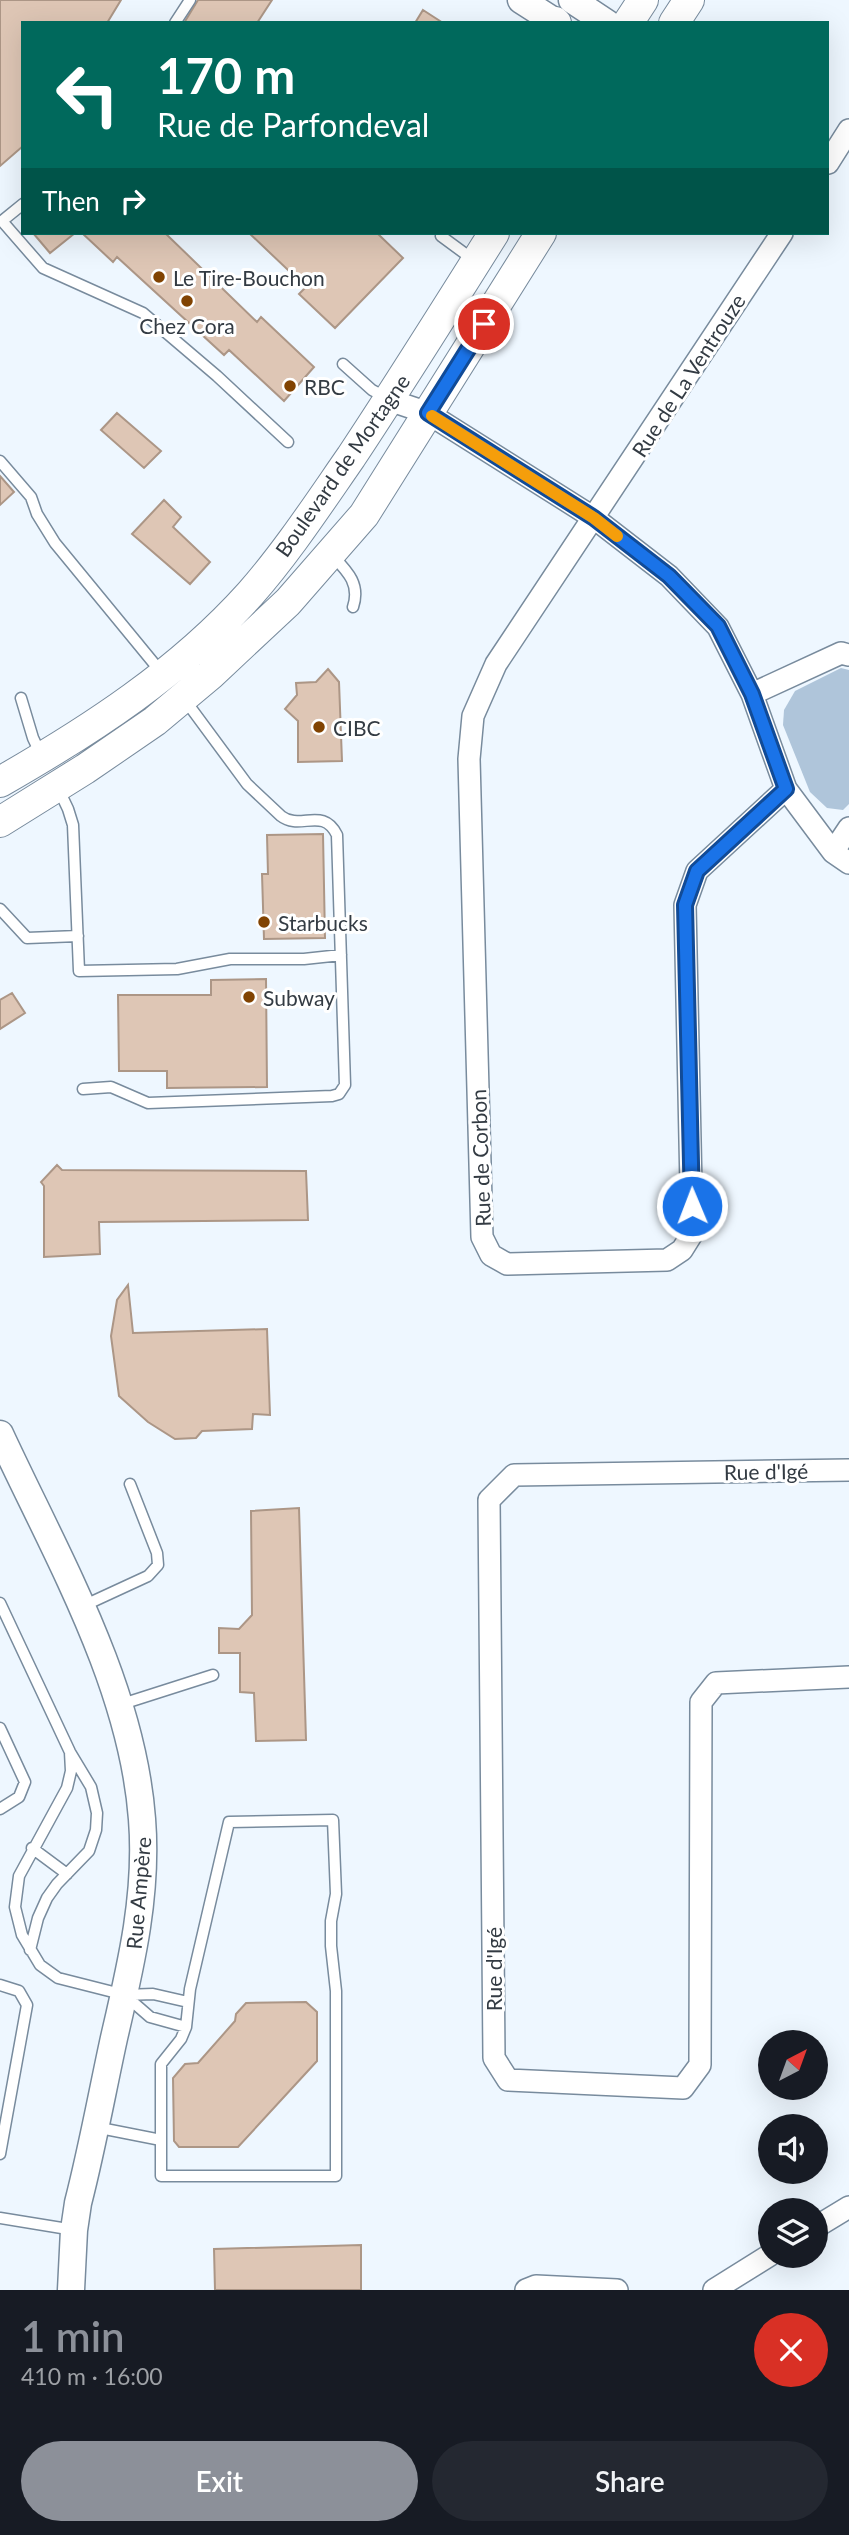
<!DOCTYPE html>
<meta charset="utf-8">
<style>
:root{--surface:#171b24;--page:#242831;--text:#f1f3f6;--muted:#9ea1a6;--accent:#8c9099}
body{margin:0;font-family:Lato,sans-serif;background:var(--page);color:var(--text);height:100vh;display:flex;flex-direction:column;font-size:26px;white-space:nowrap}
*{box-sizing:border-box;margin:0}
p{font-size:23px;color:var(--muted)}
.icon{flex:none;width:38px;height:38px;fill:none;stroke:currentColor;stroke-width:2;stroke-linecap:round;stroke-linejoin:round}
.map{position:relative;height:2290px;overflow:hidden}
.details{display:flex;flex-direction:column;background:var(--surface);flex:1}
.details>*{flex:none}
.hud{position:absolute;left:21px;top:21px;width:808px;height:214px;border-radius:0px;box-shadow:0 7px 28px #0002;background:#00695c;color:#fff;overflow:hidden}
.needle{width:46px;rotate:41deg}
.controls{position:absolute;left:758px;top:2030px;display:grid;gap:14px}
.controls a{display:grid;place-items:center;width:70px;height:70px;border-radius:50%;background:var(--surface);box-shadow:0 7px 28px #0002;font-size:35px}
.pin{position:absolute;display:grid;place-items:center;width:60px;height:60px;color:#fff;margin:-30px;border:4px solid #fff;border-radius:50%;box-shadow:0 2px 7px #0007}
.me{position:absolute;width:77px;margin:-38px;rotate:359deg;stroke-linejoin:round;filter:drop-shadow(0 0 5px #0008)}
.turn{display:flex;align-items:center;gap:24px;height:147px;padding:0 21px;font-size:32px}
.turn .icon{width:91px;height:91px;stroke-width:2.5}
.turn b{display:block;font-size:49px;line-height:60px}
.then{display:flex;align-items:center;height:66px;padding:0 21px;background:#0003;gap:14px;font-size:26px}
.round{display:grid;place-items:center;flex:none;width:74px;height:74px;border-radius:37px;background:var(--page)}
.overview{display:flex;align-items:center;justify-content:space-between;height:119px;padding:0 21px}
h1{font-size:42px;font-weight:600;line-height:52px;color:var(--accent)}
.action{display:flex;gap:14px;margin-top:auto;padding:14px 21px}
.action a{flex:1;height:80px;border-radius:42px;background:var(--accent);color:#fff;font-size:28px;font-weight:600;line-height:80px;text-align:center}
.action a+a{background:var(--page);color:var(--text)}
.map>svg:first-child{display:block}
.green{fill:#afc5da}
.building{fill:#dec6b5;stroke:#ac9686;stroke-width:2}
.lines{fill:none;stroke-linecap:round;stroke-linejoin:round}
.service-casing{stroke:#788b9d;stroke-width:13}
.minor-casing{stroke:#788b9d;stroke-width:24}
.tertiary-casing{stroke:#788b9d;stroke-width:29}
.secondary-casing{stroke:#788b9d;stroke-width:32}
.service{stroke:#fff;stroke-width:10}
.minor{stroke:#fff;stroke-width:21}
.tertiary{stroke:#fff;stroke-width:26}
.secondary{stroke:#fff;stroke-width:30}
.route-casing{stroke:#114b97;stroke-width:18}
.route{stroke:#1a73e8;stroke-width:12}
.slow{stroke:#f59e0b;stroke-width:12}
.poi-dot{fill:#814302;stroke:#fff;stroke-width:2.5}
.labels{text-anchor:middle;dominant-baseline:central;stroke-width:6;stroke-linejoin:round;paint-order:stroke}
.poi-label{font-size:21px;fill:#333b43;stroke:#fff;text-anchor:start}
.street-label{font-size:21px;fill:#333b43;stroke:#fff}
</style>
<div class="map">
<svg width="849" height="2290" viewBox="0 0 849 2290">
<rect width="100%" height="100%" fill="#eef7ff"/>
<path class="green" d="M 841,668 L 849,670 L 849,804 L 843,810 L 827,808 L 810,792 L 783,725 L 784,710 L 795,691 Z"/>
<path class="building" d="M 0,0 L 121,0 L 107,23 L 23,23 L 23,146 L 0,166 Z
M 198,0 L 272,0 L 257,23 L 184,23 Z
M 423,10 L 443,23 L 415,23 Z
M 33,233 L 75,233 L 50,253 Z
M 82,233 L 165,233 L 257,322 L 261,317 L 314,367 L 284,401 L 229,350 L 224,355 L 117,257 L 113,262 Z
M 249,233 L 377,233 L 403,258 L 335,328 L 299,294 L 306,287 Z
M 117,413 L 161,451 L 144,468 L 101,430 Z
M 0,476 L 14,492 L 0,505 Z
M 164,500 L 181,517 L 173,527 L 210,562 L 190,584 L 132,534 Z
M 328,669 L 339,682 L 342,761 L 298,762 L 298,721 L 285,709 L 297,695 L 296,683 L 316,682 Z
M 323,834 L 325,938 L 264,939 L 262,874 L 268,874 L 267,835 Z
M 266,979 L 267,1087 L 167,1088 L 167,1071 L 119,1071 L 118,995 L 211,995 L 211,980 Z
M 12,993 L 25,1013 L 0,1029 L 0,1000 Z
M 57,1165 L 62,1170 L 306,1171 L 308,1220 L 99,1222 L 100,1254 L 44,1257 L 44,1186 L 41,1182 Z
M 128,1285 L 133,1333 L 267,1329 L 270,1415 L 253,1414 L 252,1429 L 202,1431 L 196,1438 L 175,1439 L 148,1422 L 119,1396 L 111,1336 L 117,1300 Z
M 299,1508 L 306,1740 L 256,1741 L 254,1693 L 240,1692 L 240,1653 L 219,1653 L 219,1628 L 239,1629 L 252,1615 L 251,1511 Z
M 306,2002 L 317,2012 L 317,2061 L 238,2147 L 179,2147 L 174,2141 L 173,2078 L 185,2064 L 198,2063 L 235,2021 L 236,2014 L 246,2003 Z
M 361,2245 L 361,2290 L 215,2290 L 214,2249 Z"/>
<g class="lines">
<defs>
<path id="service" d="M 175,23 L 190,0
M 23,204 L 2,221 L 43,268 L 143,313 L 217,376 L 288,442
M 441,236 L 475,261
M 343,364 L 372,390 L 387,398
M 0,461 L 31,497 L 37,514 L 55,543 L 161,672
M 331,554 C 346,570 361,583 353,607
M 21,698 L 33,738 L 41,755
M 58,788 L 68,809 L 73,825 L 79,971 L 177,969 L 230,959 L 304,959 L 341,955
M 0,909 L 27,938 L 78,936
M 83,1089 L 111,1087 L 148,1103 L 332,1096 L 339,1094 L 345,1085 L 337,835 C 323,806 300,831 281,816 L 247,784 L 185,700
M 0,1603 L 70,1752 L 91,1787 L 97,1813 L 96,1830 L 89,1851 L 57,1884 L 47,1898 L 38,1918 L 30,1950
M 83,1606 L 148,1576 L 158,1565 L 157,1553 L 130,1484
M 119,1705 L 213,1675
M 0,1728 L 25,1782 L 19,1797 L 0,1809
M 70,1752 L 71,1771 L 67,1788 L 19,1876 L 15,1907 L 22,1935 L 40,1965 L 58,1978 L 125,1995 L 153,1994 L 188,2002
M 333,1820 L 336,1894 L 331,1921 L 331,1946 L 336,1991 L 336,2176 L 161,2176 L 161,2064 L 181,2039 L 186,2027 L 190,1989 L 229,1822 Z
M 32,1848 L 67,1874
M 0,1985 L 19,1991 L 27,2005 L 0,2154
M 127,1997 L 150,2017 L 186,2027
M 95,2127 L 161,2140
M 0,2218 L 74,2230"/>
<path id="minor" d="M 828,163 L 849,130
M 782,233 L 496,664 L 473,716 L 469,759 L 482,1237 L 491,1255 L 507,1264 L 667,1260 L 682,1250 L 692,1234 L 685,905 L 697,871 L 786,789
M 389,400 L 428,413 L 437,419 L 594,518 L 669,576 L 718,627 L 752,694 L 786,789 L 833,852 L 849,863
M 752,694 L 841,653 L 849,655
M 833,852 L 849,828
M 849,1470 L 514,1475 L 489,1500 L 494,2058 L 508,2080 L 683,2088 L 700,2065 L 701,1702 L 716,1683 L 849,1677
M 816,2227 L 849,2207
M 526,2290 L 536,2286 L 617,2290
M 714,2290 L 770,2255"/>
<path id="tertiary" d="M 521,0 L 557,23
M 572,0 L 607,23
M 0,1434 C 56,1555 132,1684 142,1819 C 148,1894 131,1965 114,2038 C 102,2093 92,2149 78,2203 L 74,2230 L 71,2290"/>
<path id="secondary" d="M 555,22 L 556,23
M 628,23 L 643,0
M 674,23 L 689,0
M 0,782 C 91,730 180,672 250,594 C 287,552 319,503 351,457 C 400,383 447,308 494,233
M 0,822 L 85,769 L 155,721 L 210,675 L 288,602 L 364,515 L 541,233"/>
</defs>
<use href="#service" class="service-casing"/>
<use href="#minor" class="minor-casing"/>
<use href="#tertiary" class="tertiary-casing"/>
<use href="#secondary" class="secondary-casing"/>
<use href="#service" class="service"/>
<use href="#minor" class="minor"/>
<use href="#tertiary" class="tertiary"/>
<use href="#secondary" class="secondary"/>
</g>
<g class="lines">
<defs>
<path id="route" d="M 484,324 L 428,413 L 594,518 L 669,576 L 718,626 L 752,694 L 786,789 L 697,871 L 685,905 L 692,1206"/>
</defs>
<use href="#route" class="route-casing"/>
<use href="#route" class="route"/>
<path class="slow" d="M 432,416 L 594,518 L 617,536"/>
</g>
<g class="poi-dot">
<circle cx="159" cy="277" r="7"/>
<circle cx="187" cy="301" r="7"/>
<circle cx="290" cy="386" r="7"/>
<circle cx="319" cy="727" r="7"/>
<circle cx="264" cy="922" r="7"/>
<circle cx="249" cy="997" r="7"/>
</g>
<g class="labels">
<g class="poi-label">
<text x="173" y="277">Le Tire-Bouchon</text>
<text x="187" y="325" text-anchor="middle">Chez Cora</text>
<text x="304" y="386">RBC</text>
<text x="333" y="727">CIBC</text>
<text x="278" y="922">Starbucks</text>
<text x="263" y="997">Subway</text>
</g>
<g class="street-label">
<text transform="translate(688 375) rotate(-57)">Rue de La Ventrouze</text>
<text transform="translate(342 465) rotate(-55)">Boulevard de Mortagne</text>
<text transform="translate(480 1158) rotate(-92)">Rue de Corbon</text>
<text transform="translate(766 1471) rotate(-1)">Rue d'Igé</text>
<text transform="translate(138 1893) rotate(-85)">Rue Ampère</text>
<text transform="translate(493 1969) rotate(-90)">Rue d'Igé</text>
</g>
</g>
</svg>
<div class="controls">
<a><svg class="needle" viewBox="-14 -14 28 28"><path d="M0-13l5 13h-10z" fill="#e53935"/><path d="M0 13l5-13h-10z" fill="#9ea1a6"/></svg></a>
<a><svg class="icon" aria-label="sound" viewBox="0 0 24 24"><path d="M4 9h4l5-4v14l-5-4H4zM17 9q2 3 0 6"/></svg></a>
<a><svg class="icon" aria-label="layers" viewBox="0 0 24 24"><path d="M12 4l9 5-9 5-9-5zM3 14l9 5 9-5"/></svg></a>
</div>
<div class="pin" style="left:484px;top:324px;background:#d93025"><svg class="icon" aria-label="arrive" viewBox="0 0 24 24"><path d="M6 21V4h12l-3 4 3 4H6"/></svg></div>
<svg class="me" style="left:692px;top:1206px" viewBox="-20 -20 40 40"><circle r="17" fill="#1a73e8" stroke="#fff" stroke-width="3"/><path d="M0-11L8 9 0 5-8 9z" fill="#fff"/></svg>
<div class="hud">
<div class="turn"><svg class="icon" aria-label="left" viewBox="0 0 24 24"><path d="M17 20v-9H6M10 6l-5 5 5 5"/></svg><div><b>170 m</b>Rue de Parfondeval</div></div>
<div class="then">Then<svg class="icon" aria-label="right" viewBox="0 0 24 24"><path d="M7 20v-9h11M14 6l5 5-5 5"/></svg></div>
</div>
</div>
<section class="details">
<div class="overview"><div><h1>1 min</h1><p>410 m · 16:00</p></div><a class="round" style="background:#d93025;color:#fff"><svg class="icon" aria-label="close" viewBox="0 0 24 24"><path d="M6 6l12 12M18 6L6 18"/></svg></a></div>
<div class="action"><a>Exit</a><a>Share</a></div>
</section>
